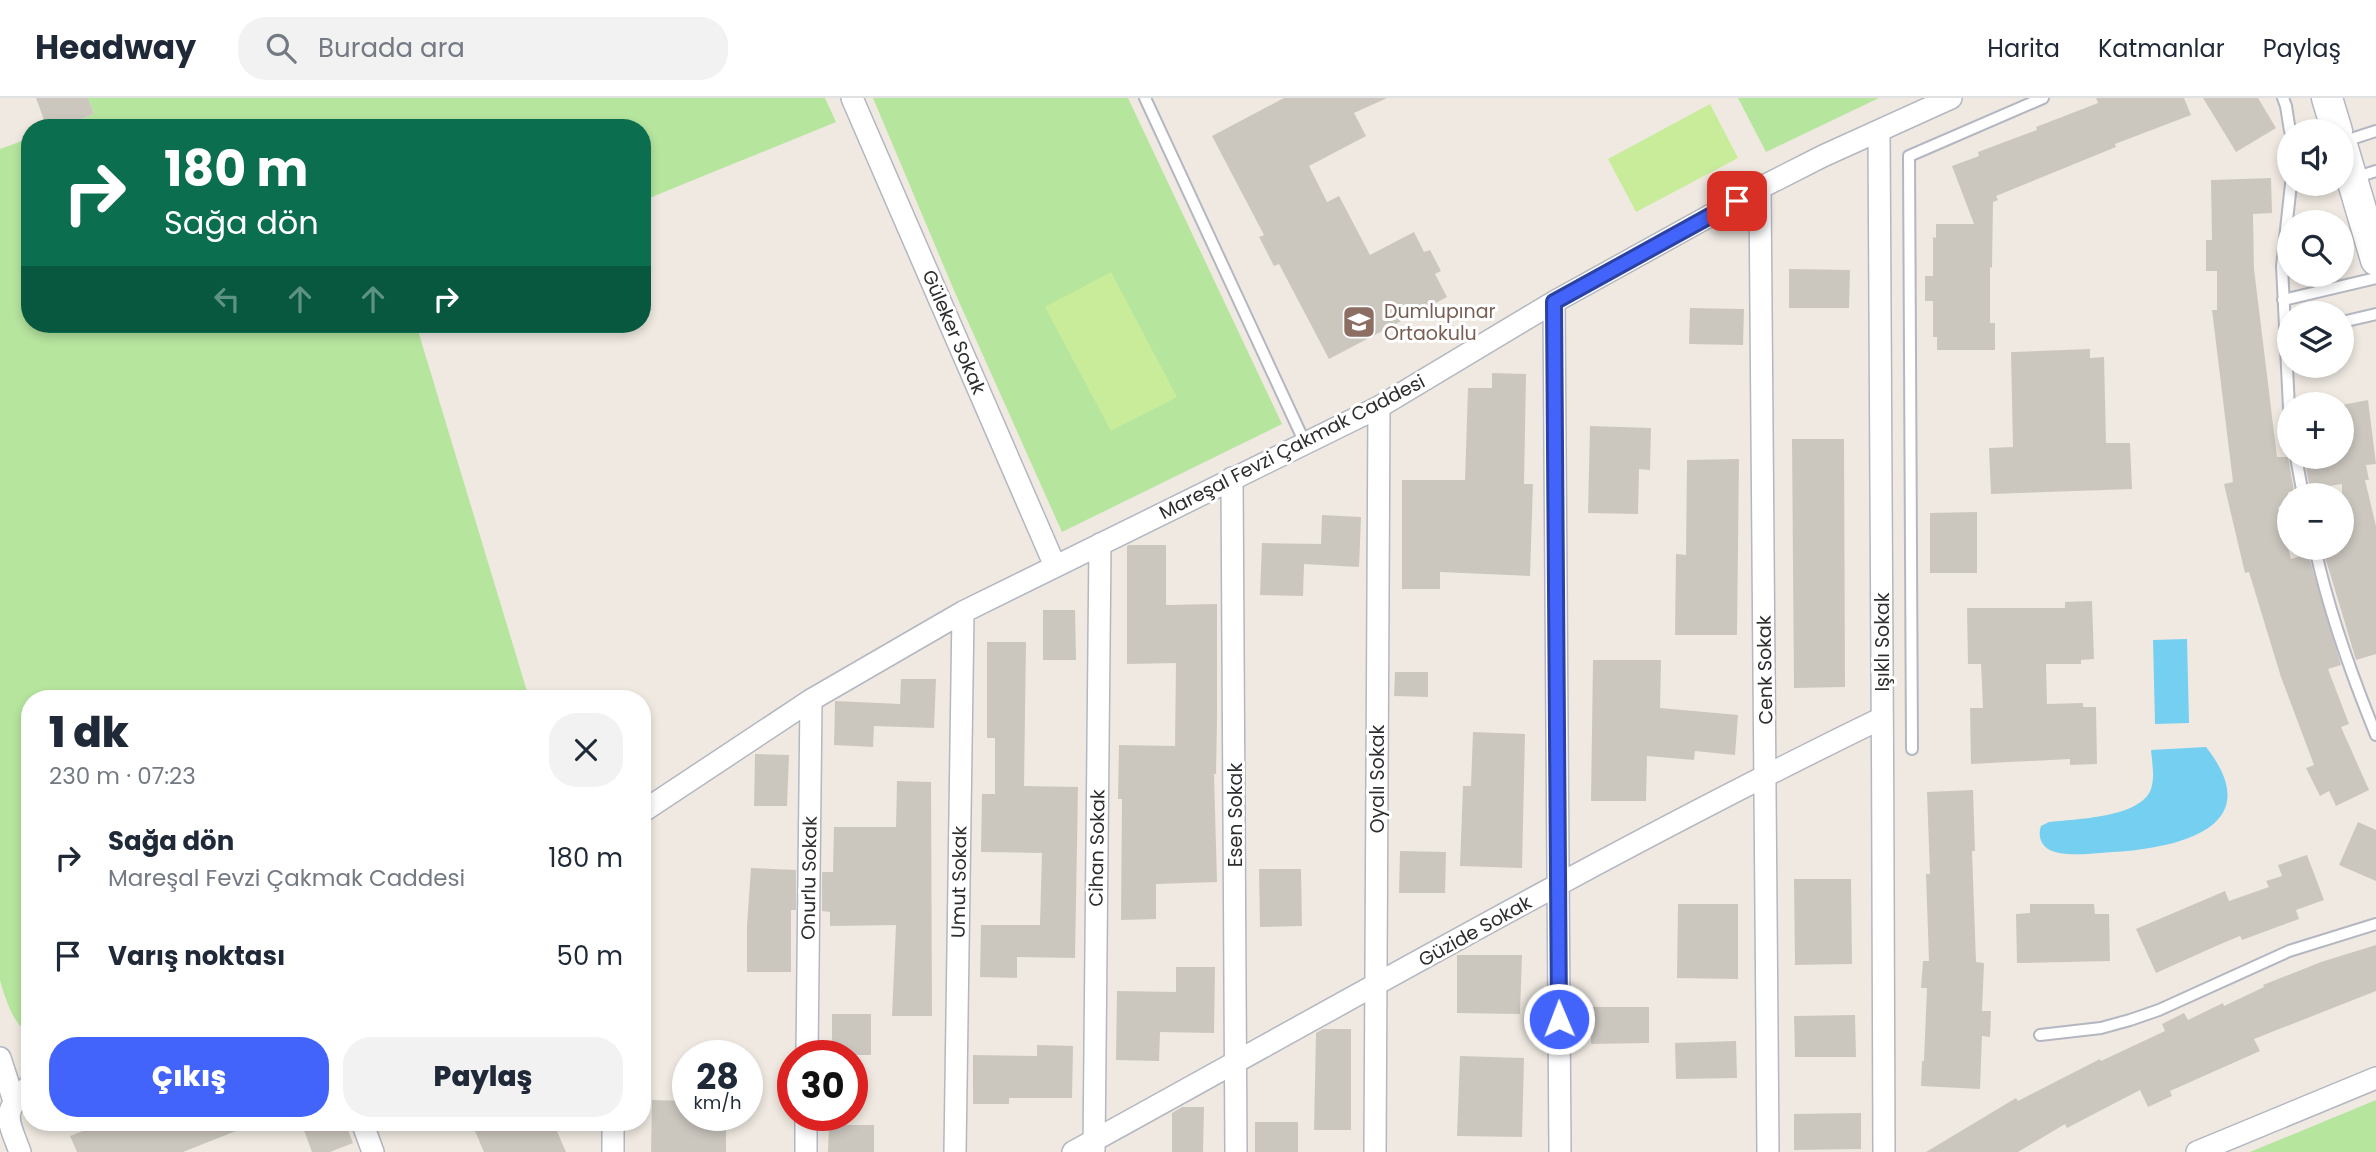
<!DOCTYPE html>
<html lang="tr">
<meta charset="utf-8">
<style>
:root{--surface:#fff;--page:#f2f2f3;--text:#1f2937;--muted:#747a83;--line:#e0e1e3;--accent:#4264fb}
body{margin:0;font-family:Poppins,sans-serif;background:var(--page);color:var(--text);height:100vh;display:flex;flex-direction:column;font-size:26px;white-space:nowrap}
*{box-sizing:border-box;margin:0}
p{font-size:23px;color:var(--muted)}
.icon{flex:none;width:38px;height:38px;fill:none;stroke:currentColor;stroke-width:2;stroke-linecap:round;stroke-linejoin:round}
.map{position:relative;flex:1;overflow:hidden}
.details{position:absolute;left:21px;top:592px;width:630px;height:441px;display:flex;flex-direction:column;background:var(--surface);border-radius:28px;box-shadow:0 4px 10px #0003}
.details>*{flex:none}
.hud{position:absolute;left:21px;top:21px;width:630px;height:214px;border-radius:28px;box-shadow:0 4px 10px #0003;background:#0b6e4f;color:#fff;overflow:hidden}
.controls{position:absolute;left:2277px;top:21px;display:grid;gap:14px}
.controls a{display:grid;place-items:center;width:77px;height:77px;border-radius:50%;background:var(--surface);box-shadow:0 4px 10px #0003;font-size:35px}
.speed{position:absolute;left:672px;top:942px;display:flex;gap:14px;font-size:35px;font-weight:700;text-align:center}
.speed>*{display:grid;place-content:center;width:91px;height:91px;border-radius:50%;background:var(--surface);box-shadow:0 4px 10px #0003;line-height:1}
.speed small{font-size:18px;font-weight:400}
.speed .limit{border:10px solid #d22;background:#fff;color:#111}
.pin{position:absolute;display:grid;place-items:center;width:60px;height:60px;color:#fff;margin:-30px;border-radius:14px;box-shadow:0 4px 10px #0006}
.me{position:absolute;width:77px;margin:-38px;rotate:359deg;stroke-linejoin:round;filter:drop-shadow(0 0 5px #0008)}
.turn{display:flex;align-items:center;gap:24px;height:147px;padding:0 28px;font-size:32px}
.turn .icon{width:91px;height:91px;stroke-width:2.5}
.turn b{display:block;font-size:49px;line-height:60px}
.lanes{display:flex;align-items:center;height:66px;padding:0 28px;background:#0003;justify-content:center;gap:35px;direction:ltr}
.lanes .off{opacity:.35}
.round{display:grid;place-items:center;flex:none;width:74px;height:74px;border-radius:28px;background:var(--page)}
.head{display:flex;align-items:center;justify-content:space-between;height:119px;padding:0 28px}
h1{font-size:42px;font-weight:800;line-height:52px}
.action{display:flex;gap:14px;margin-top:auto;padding:14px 28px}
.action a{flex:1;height:80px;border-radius:28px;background:var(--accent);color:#fff;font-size:28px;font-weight:800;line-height:80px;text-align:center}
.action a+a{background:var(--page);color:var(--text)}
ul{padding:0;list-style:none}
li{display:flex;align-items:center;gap:21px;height:98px;padding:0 28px}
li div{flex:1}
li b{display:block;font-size:26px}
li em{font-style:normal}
header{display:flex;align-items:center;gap:42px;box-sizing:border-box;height:98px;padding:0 35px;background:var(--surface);border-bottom:2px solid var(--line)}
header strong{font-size:33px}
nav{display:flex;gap:38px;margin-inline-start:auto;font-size:24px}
.search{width:490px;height:63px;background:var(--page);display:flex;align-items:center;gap:18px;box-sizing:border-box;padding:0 24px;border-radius:28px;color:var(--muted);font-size:26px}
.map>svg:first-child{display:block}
.green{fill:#b6e59e}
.pitch{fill:#c9ec9a}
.water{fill:#75cff0}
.building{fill:#cbc7bf}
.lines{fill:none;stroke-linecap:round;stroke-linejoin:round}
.lane-casing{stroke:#b4b7c1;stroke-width:14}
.street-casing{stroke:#b4b7c1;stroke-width:24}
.secondary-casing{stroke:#b4b7c1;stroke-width:33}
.lane{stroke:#fff;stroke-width:10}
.street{stroke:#fff;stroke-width:21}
.secondary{stroke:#fff;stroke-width:30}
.route-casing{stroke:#2b41a3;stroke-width:18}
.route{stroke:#4264fb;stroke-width:12}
.labels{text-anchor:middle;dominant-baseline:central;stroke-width:6;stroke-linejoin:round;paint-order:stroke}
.education-label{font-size:19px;fill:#785e54;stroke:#fff;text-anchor:start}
.street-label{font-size:19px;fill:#2e2e2e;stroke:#fff}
</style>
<header>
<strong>Headway</strong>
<div class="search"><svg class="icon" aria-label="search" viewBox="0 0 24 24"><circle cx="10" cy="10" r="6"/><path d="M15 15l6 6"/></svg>Burada ara</div>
<nav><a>Harita</a><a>Katmanlar</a><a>Paylaş</a></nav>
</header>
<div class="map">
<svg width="2376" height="1054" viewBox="0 0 2376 1054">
<rect width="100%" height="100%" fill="#efe9e1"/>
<path class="green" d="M 88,0 L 825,0 L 836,24 L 642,103 L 642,30 L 59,30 L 94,16 Z
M 873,0 L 1128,0 L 1282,326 L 1062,434 L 956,197 Z
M 1738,0 L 1879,0 L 1766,54 Z
M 30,40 L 30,226 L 416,226 L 529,600 L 30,600 L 30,936 C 13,927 5,900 0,882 L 0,51 Z
M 2376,1002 L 2376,1054 L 2250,1054 Z"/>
<path class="pitch" d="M 1710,6 L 1738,60 L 1636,114 L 1608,61 Z
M 1111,174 L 1177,299 L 1111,333 L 1045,209 Z"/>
<path class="water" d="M 2187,541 L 2189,625 L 2155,626 L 2153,542 Z
M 2206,649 C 2270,730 2177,750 2113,754 C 2096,755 2063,760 2048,751 C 2040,746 2038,736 2041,728 L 2049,724 C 2074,721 2141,720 2151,691 C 2155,679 2152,664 2151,652 Z"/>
<path class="building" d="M 36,0 L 88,0 L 94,16 L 59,30 L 47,30 Z
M 1284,0 L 1387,0 L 1354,15 L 1366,38 L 1309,68 L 1327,104 L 1339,98 L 1370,157 L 1414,134 L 1424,154 L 1430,152 L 1441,173 L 1435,176 L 1447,199 L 1329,261 L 1279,166 L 1274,168 L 1259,139 L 1264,137 L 1212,38 Z
M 2096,0 L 2184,0 L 2191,17 L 2115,46 L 2116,49 L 1996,98 L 1998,102 L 1993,104 L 1992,170 L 1990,169 L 1990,225 L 1995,225 L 1995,252 L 1937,252 L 1937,239 L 1933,239 L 1933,203 L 1925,203 L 1925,178 L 1933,178 L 1933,139 L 1936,140 L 1936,126 L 1974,126 L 1952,68 L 1979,58 L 1978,54 L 2037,32 L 2036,29 L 2098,5 Z
M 2203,0 L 2258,0 L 2276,30 L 2236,54 Z
M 2271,80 L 2272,115 L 2253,116 L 2254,171 L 2277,359 L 2288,359 L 2294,393 L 2288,394 L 2289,406 L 2278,409 L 2291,461 L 2308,456 L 2341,567 L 2328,571 L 2349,626 L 2341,629 L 2369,692 L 2336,708 L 2329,693 L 2320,698 L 2306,670 L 2314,667 L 2281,579 L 2249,474 L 2245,475 L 2224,386 L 2233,384 L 2212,212 L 2217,212 L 2217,173 L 2206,173 L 2206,142 L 2212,142 L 2211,82 Z
M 1789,171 L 1850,172 L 1849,210 L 1789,210 Z
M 1690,210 L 1744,211 L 1743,247 L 1689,246 Z
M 2090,251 L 2090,260 L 2104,259 L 2106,345 L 2130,345 L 2132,391 L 1991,396 L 1989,350 L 2013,349 L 2011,254 Z
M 1492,275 L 1526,276 L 1524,386 L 1533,386 L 1530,478 L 1440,474 L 1440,491 L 1402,491 L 1402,382 L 1465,382 L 1468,290 L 1492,290 Z
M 2368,302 L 2376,366 L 2366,367 L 2369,382 L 2365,382 L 2376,428 L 2376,556 L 2356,562 L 2323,452 L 2342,450 L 2342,386 L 2310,391 L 2304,359 L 2342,359 L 2342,307 Z
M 1590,328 L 1651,330 L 1650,372 L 1639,371 L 1638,416 L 1588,415 Z
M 1792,341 L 1844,341 L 1845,589 L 1794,590 Z
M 1739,361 L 1737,537 L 1675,537 L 1676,456 L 1686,457 L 1687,362 Z
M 1977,414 L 1977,475 L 1930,475 L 1930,415 Z
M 1322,417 L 1361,419 L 1359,469 L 1304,466 L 1303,498 L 1260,497 L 1262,445 L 1321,446 Z
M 1129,447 L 1166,447 L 1166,507 L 1217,506 L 1217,623 L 1216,676 L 1214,676 L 1217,784 L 1156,786 L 1156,821 L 1121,822 L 1122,701 L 1118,701 L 1119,647 L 1175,648 L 1176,565 L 1127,566 L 1127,448 Z
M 2092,503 L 2094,561 L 2081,562 L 2081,566 L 2046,566 L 2047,606 L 2083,605 L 2083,609 L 2096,609 L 2097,666 L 2070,667 L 2070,661 L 1971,666 L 1970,610 L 1983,610 L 1981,566 L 1968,566 L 1967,510 L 2065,510 L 2065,504 Z
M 1043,512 L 1075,512 L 1076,562 L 1043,562 Z
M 987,544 L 1026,544 L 1024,688 L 1078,689 L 1075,860 L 1017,859 L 1017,880 L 980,879 L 981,827 L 1040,827 L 1042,755 L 981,754 L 982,696 L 995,696 L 995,640 L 987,640 Z
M 1593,562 L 1661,562 L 1660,610 L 1738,617 L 1735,657 L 1695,653 L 1694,662 L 1647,658 L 1646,703 L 1591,703 Z
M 1395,574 L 1428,574 L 1428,599 L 1394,598 Z
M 901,581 L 936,581 L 934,630 L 874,628 L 873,649 L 834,647 L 835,603 L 900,606 Z
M 1473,634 L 1525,636 L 1522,770 L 1460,768 L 1463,688 L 1471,688 Z
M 755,656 L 789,657 L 787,708 L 754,708 Z
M 897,683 L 931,684 L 932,918 L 892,918 L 896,827 L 830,828 L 830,814 L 822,813 L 822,774 L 833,774 L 834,729 L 896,729 Z
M 1973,692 L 1975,753 L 1972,753 L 1976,864 L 1984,865 L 1982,913 L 1991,913 L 1990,939 L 1982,938 L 1980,991 L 1921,988 L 1922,963 L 1924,963 L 1927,890 L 1921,890 L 1923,863 L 1929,863 L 1926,776 L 1930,776 L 1927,694 Z
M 2358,724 L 2376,732 L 2376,783 L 2339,767 Z
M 1400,753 L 1446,754 L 1445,795 L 1399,795 Z
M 2307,757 L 2324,802 L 2296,812 L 2299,821 L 2242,842 L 2240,838 L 2216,848 L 2156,875 L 2136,831 L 2225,793 L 2229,803 L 2269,789 L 2266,783 L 2282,778 L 2278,767 Z
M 751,770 L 796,772 L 796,812 L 791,812 L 791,874 L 747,874 L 747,827 Z
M 1259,771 L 1301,771 L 1302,828 L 1260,829 Z
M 1794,781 L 1851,781 L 1852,866 L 1795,867 Z
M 1678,806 L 1738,806 L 1738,881 L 1677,880 Z
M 2030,806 L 2094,806 L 2095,816 L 2109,816 L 2110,863 L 2017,865 L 2016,816 L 2030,815 Z
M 2376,847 L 2376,893 L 2254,941 L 2260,953 L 2170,993 L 2172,998 L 2148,1009 L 2140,992 L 2067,1030 L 2065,1026 L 2018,1054 L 1926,1054 L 2016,1000 L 2018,1003 L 2100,961 L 2101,963 L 2165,933 L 2162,926 L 2184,915 L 2188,922 L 2223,905 L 2224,908 L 2264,889 L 2263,887 L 2321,864 Z
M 1457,857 L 1522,857 L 1520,916 L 1457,915 Z
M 1176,869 L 1215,869 L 1214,935 L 1160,934 L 1159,963 L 1116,962 L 1117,893 L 1176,894 Z
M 1591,909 L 1649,909 L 1649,945 L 1591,946 Z
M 832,916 L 871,916 L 871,957 L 832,957 Z
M 1855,917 L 1856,959 L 1795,959 L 1794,918 Z
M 1323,931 L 1351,931 L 1351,1032 L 1314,1032 L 1316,935 Z
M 1736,943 L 1737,980 L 1676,981 L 1675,945 Z
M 1037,947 L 1073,948 L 1072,1000 L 1009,1000 L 1009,1006 L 973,1006 L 973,957 L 1037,958 Z
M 1460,958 L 1524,960 L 1522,1039 L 1457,1038 Z
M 652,1002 L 688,1003 L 688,1017 L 726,1017 L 726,1054 L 651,1054 Z
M 1182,1009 L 1204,1009 L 1203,1054 L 1172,1054 L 1172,1015 Z
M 1861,1015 L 1861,1051 L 1794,1052 L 1794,1016 Z
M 106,1024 L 256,1024 L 256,1025 L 183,1054 L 77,1054 L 70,1038 Z
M 301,1024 L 345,1024 L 353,1045 L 330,1054 L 312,1054 Z
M 471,1024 L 553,1024 L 566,1054 L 484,1054 Z
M 1255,1024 L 1298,1024 L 1298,1054 L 1255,1054 Z
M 829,1027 L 874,1027 L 874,1054 L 828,1054 Z"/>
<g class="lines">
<defs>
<path id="lane" d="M 1145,0 L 1305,345
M 2283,0 L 2286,8 L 2290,33
M 2342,44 L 2376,33
M 2354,80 L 2376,73
M 2283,202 L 2376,180
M 2342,224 L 2376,216
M 2289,310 L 2282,168 L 2291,86
M 2296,359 L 2303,397
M 2315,450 C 2329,514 2351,576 2376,637
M 1912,651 L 1909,58 L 2043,0
M 2040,937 L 2101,930 L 2130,922 L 2159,912 L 2289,853 L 2376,826"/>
<path id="street" d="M 852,0 L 1055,468
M 1879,34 C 1883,374 1882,714 1884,1054
M 1760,90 L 1768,1054
M 1554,204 L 1560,1054
M 1232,380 L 1236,1054
M 642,714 L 811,602 L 963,514 L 1379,309 L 1554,204 L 1760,90 L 1823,58 L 1951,0
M 807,957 L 811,602
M 0,960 L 14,1003
M 362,1024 L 373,1054
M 613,1024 L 613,1054
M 1094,1052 L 1100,446
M 20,1054 C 7,1019 1,1015 30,987
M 806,1054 L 806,1017
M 955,1054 L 963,514
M 1073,1054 C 1341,907 1606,754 1882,620
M 1375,1054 L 1379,309
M 2197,1054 L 2376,980"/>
<path id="secondary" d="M 2327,0 L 2337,33
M 2342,47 L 2376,162"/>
</defs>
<use href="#lane" class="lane-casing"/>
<use href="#street" class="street-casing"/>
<use href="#secondary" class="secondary-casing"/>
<use href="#lane" class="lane"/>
<use href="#street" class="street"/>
<use href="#secondary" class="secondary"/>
</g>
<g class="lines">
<defs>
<path id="route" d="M 1559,921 L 1554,204 L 1737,103"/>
</defs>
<use href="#route" class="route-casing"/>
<use href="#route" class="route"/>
</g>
<defs>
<symbol id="school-square" viewBox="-11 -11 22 22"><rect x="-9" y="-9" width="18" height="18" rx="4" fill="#8d6e63" stroke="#fff"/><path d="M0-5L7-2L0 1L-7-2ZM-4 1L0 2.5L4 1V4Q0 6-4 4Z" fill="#fff"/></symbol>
</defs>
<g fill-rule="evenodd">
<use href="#school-square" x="1340" y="205" width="38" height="38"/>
</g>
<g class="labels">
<g class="education-label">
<text x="1384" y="213">Dumlupınar<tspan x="1384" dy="22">Ortaokulu</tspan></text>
</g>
<g class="street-label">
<text transform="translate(954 234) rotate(67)">Güleker Sokak</text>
<text transform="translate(1292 349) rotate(-27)">Mareşal Fevzi Çakmak Caddesi</text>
<text transform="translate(1882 544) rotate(-90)">Işıklı Sokak</text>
<text transform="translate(1765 572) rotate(-91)">Cenk Sokak</text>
<text transform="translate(1377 681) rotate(-90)">Oyalı Sokak</text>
<text transform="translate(1235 717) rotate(-90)">Esen Sokak</text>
<text transform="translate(1097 750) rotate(-89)">Cihan Sokak</text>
<text transform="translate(809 780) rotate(-89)">Onurlu Sokak</text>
<text transform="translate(959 784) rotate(-89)">Umut Sokak</text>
<text transform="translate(1475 833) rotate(-29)">Güzide Sokak</text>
</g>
</g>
</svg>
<div class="controls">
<a><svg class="icon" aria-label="sound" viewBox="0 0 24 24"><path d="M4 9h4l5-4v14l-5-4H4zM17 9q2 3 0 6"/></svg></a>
<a><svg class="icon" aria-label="search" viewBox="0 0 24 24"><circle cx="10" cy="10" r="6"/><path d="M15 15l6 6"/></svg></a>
<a><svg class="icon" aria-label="layers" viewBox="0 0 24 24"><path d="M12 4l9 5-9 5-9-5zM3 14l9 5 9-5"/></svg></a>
<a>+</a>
<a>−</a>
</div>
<div class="speed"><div>28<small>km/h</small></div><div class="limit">30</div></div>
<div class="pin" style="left:1737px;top:103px;background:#d93025"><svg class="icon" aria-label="arrive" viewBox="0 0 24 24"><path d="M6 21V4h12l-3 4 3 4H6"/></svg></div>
<svg class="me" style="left:1559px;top:921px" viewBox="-20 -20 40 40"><circle r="17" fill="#4264fb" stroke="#fff" stroke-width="3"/><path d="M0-11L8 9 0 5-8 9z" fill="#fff"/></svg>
<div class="hud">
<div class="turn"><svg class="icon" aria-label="right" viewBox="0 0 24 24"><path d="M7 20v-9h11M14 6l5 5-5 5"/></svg><div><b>180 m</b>Sağa dön</div></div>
<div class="lanes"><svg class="icon off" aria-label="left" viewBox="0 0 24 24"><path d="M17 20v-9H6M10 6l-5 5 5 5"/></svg><svg class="icon off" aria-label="ahead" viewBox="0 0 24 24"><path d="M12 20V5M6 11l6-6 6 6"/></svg><svg class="icon off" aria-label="ahead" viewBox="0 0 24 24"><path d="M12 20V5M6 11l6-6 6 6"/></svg><svg class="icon" aria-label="right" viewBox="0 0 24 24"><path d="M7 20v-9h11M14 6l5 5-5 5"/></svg></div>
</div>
<section class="details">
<div class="head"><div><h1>1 dk</h1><p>230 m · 07:23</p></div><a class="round"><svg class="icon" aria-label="close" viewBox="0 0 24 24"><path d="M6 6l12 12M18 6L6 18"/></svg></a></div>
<ul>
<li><svg class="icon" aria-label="right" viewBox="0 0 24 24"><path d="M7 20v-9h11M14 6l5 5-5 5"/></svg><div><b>Sağa dön</b><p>Mareşal Fevzi Çakmak Caddesi</p></div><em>180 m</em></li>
<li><svg class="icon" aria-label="arrive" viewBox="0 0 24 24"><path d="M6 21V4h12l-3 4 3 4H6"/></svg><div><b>Varış noktası</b></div><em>50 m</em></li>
</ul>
<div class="action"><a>Çıkış</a><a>Paylaş</a></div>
</section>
</div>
